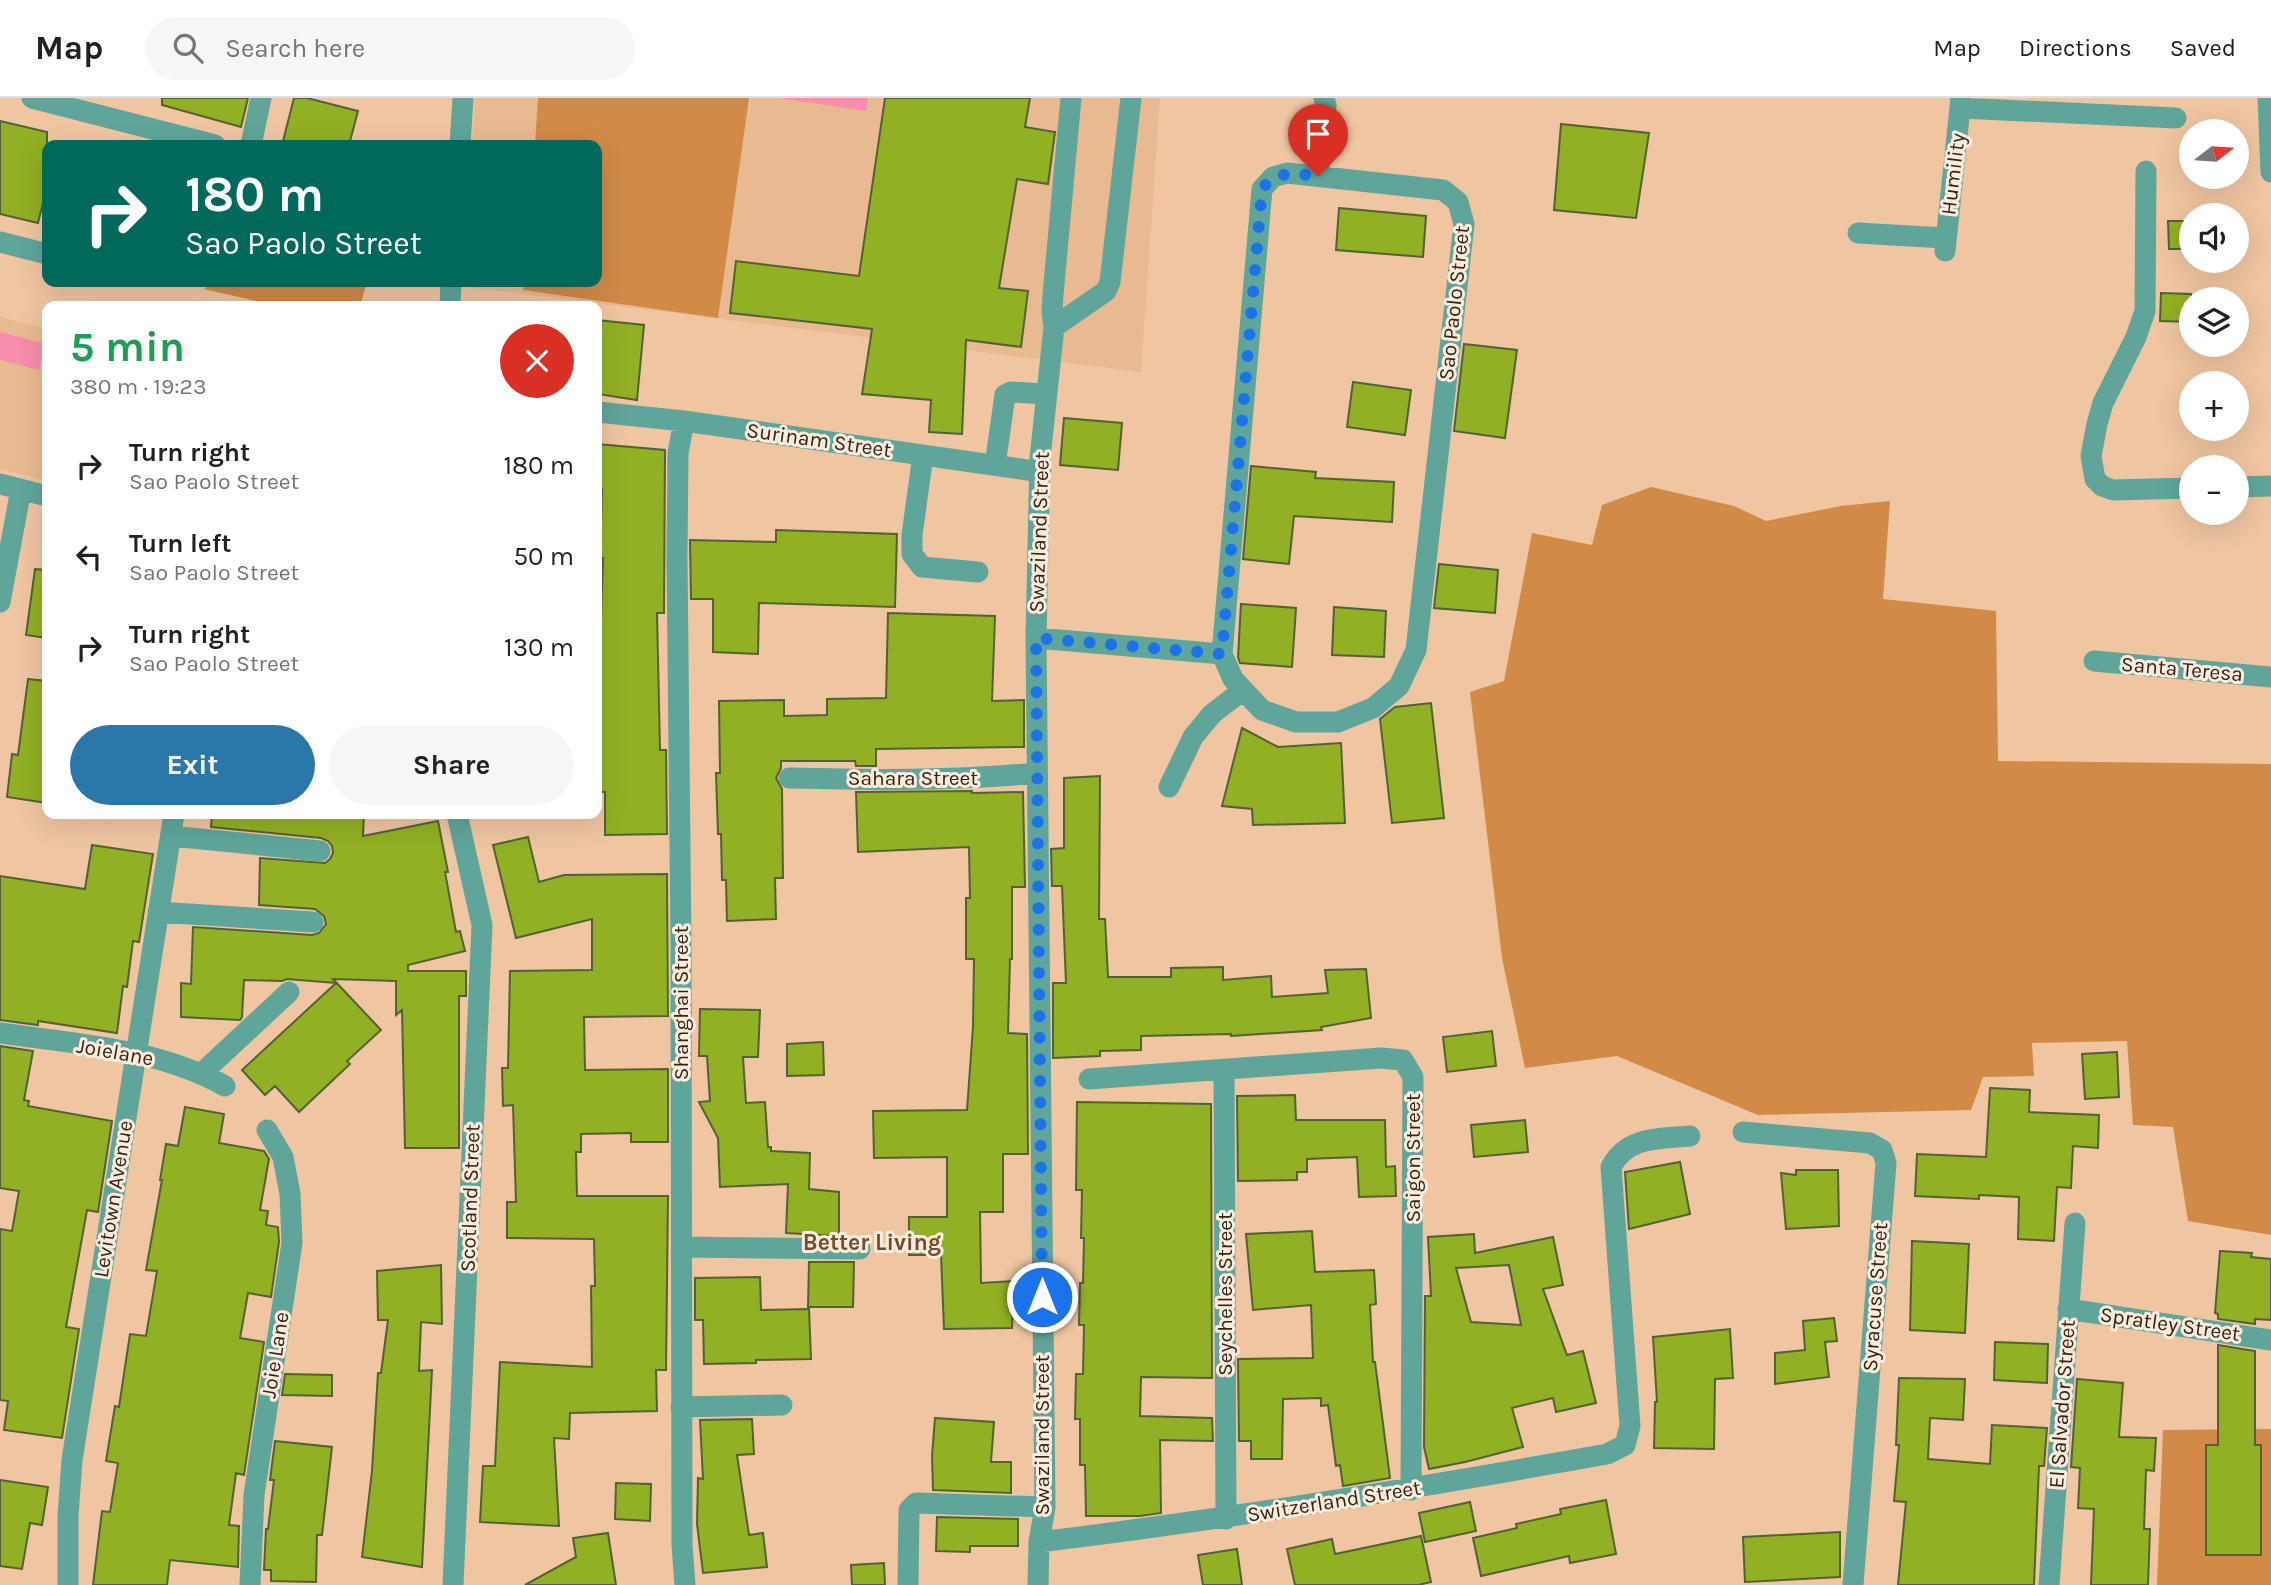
<!DOCTYPE html>
<meta charset="utf-8">
<style>
:root{--surface:#fff;--page:#f6f6f6;--text:#202124;--muted:#757577;--line:#e0e0e0;--accent:#2b77aa}
body{margin:0;font-family:Karla,sans-serif;background:var(--page);color:var(--text);height:100vh;display:flex;flex-direction:column;font-size:26px;white-space:nowrap}
*{box-sizing:border-box;margin:0}
p{font-size:23px;color:var(--muted)}
.icon{flex:none;width:38px;height:38px;fill:none;stroke:currentColor;stroke-width:2;stroke-linecap:round;stroke-linejoin:round}
.map{position:relative;flex:1;overflow:hidden}
.side{position:absolute;left:42px;top:203px;width:560px;height:518px;display:flex;flex-direction:column;background:var(--surface);border-radius:14px;box-shadow:0 7px 28px #0002}
.side>*{flex:none}
.guide{position:absolute;left:42px;top:42px;width:560px;height:147px;border-radius:14px;box-shadow:0 7px 28px #0002;background:#00695c;color:#fff;overflow:hidden}
.needle{width:46px;rotate:73deg}
.buttons{position:absolute;left:2179px;top:21px;display:grid;gap:14px}
.buttons a{display:grid;place-items:center;width:70px;height:70px;border-radius:50%;background:var(--surface);box-shadow:0 7px 28px #0002;font-size:35px}
.pin{position:absolute;display:grid;place-items:center;width:60px;height:60px;color:#fff;margin:-72px -30px;border-radius:50% 50% 50% 0;rotate:-45deg;box-shadow:0 0 7px #0007}
.pin .icon{rotate:45deg}
.me{position:absolute;width:77px;margin:-38px;rotate:0deg;stroke-linejoin:round;filter:drop-shadow(0 0 5px #0008)}
.turn{display:flex;align-items:center;gap:24px;height:147px;padding:0 28px;font-size:32px}
.turn .icon{width:91px;height:91px;stroke-width:2.5}
.turn b{display:block;font-size:49px;line-height:60px}
.round{display:grid;place-items:center;flex:none;width:74px;height:74px;border-radius:37px;background:var(--page)}
.head{display:flex;align-items:center;justify-content:space-between;height:119px;padding:0 28px}
h1{font-size:42px;font-weight:700;line-height:52px;color:#1e9e55}
.action{display:flex;gap:14px;margin-top:auto;padding:14px 28px}
.action a{flex:1;height:80px;border-radius:42px;background:var(--accent);color:#fff;font-size:28px;font-weight:700;line-height:80px;text-align:center}
.action a+a{background:var(--page);color:var(--text)}
ul{padding:0;list-style:none}
li{display:flex;align-items:center;gap:21px;height:91px;padding:0 28px}
li div{flex:1}
li b{display:block;font-size:26px}
li em{font-style:normal}
header{display:flex;align-items:center;gap:42px;box-sizing:border-box;height:98px;padding:0 35px;background:var(--surface);border-bottom:2px solid var(--line)}
header strong{font-size:33px}
nav{display:flex;gap:38px;margin-inline-start:auto;font-size:24px}
.search{width:490px;height:63px;background:var(--page);display:flex;align-items:center;gap:18px;box-sizing:border-box;padding:0 24px;border-radius:38px;color:var(--muted);font-size:26px}
.map>svg:first-child{display:block}
.built{fill:#e9ba91}
.green{fill:#d18a48}
.water{fill:#f68eac}
.building{fill:#91b023;stroke:#546135;stroke-width:2;fill-rule:evenodd}
.lines{fill:none;stroke-linecap:round;stroke-linejoin:round}
.minor{stroke:#60a599;stroke-width:21}
.route{stroke:#1a73e8;stroke-width:12;stroke-dasharray:0 21.6}
.labels{text-anchor:middle;dominant-baseline:central;stroke-width:6;stroke-linejoin:round;paint-order:stroke}
.street-label{font-size:21px;fill:#342416;stroke:#fdecdd}
.neighbourhood-label{font-size:23px;font-weight:bold;fill:#704d2c;stroke:#fdecdd}
</style>
<header>
<strong>Map</strong>
<div class="search"><svg class="icon" aria-label="search" viewBox="0 0 24 24"><circle cx="10" cy="10" r="6"/><path d="M15 15l6 6"/></svg>Search here</div>
<nav><a>Map</a><a>Directions</a><a>Saved</a></nav>
</header>
<div class="map">
<svg width="2271" height="1487" viewBox="0 0 2271 1487">
<rect width="100%" height="100%" fill="#efc5a2"/>
<path class="built" d="M 475,0 L 1160,0 L 1141,274 L 461,188 L 462,184 L 597,184 L 597,47 L 472,47 Z
M 0,219 L 47,231 L 47,383 L 0,371 Z"/>
<path class="green" d="M 538,0 L 749,0 L 718,220 L 523,192 L 524,184 L 597,184 L 597,47 L 535,47 Z
M 212,184 L 367,184 L 360,208 L 278,208 L 204,191 Z
M 1651,389 L 1734,408 L 1766,423 L 1841,408 L 1890,403 L 1883,501 L 1996,513 L 1998,663 L 2271,666 L 2271,1137 L 2188,1123 L 2173,1029 L 2133,1027 L 2127,943 L 2032,945 L 2034,978 L 1983,979 L 1971,1012 L 1758,1017 L 1617,958 L 1525,970 L 1502,860 L 1470,594 L 1504,583 L 1532,435 L 1592,447 L 1602,407 Z
M 2271,1331 L 2271,1487 L 2157,1487 L 2163,1332 Z"/>
<path class="water" d="M 779,0 L 868,0 L 866,13 Z
M 0,234 L 46,246 L 39,272 L 0,262 Z"/>
<path class="building" d="M 162,0 L 248,0 L 241,29 L 162,7 Z
M 294,0 L 307,0 L 358,13 L 349,47 L 282,47 Z
M 885,0 L 1030,0 L 1025,29 L 1055,34 L 1048,86 L 1017,81 L 999,190 L 1028,193 L 1021,249 L 966,242 L 962,336 L 929,334 L 931,302 L 862,296 L 872,231 L 730,215 L 736,163 L 859,178 Z
M 0,23 L 47,34 L 47,89 L 38,125 L 0,116 Z
M 1561,26 L 1649,35 L 1636,120 L 1554,112 Z
M 1339,110 L 1426,118 L 1423,159 L 1336,152 Z
M 2168,123 L 2191,123 L 2191,151 L 2169,151 Z
M 2161,195 L 2191,196 L 2191,224 L 2160,223 Z
M 597,222 L 644,227 L 637,302 L 597,296 Z
M 1464,246 L 1517,252 L 1505,340 L 1454,333 Z
M 1353,284 L 1411,292 L 1405,337 L 1347,329 Z
M 1064,320 L 1122,325 L 1118,372 L 1060,367 Z
M 597,346 L 665,352 L 664,515 L 657,515 L 660,652 L 666,652 L 667,736 L 605,737 L 605,694 L 597,694 L 597,519 L 601,519 L 603,460 L 600,460 L 602,391 L 597,391 Z
M 1251,368 L 1316,374 L 1315,380 L 1394,384 L 1392,424 L 1294,418 L 1289,466 L 1243,461 Z
M 776,432 L 897,436 L 895,509 L 759,505 L 758,556 L 713,554 L 713,501 L 691,501 L 690,442 L 776,444 Z
M 1439,466 L 1498,472 L 1495,515 L 1434,510 Z
M 35,471 L 47,472 L 47,540 L 26,537 Z
M 1241,506 L 1296,510 L 1292,569 L 1240,565 L 1238,559 Z
M 1334,509 L 1386,513 L 1384,559 L 1332,557 Z
M 888,515 L 995,518 L 992,603 L 1024,602 L 1024,649 L 876,651 L 876,668 L 856,668 L 855,663 L 781,663 L 781,670 L 776,680 L 782,691 L 783,780 L 775,780 L 776,821 L 727,823 L 726,782 L 722,782 L 721,736 L 718,736 L 716,675 L 720,675 L 719,603 L 784,602 L 784,618 L 827,617 L 827,601 L 886,600 Z
M 28,581 L 47,583 L 47,705 L 7,699 L 12,656 L 18,657 Z
M 1431,605 L 1444,720 L 1392,725 L 1380,621 L 1395,609 Z
M 1242,630 L 1278,649 L 1341,645 L 1345,725 L 1253,727 L 1252,711 L 1222,708 Z
M 1100,678 L 1099,821 L 1105,821 L 1108,879 L 1171,879 L 1171,870 L 1223,869 L 1223,882 L 1271,878 L 1272,899 L 1328,895 L 1325,872 L 1366,871 L 1371,920 L 1321,929 L 1322,932 L 1231,938 L 1231,936 L 1141,938 L 1141,952 L 1100,953 L 1100,958 L 1053,960 L 1053,885 L 1066,885 L 1062,788 L 1052,788 L 1051,751 L 1064,750 L 1064,680 Z
M 972,693 L 972,695 L 1023,694 L 1025,789 L 1012,789 L 1012,861 L 1010,861 L 1008,935 L 1027,936 L 1028,1056 L 1003,1056 L 1003,1114 L 980,1114 L 981,1185 L 1014,1183 L 1012,1230 L 944,1231 L 941,1157 L 909,1157 L 909,1119 L 947,1119 L 947,1059 L 874,1060 L 873,1013 L 967,1012 L 973,929 L 974,861 L 966,861 L 966,800 L 970,800 L 969,749 L 858,754 L 856,694 Z
M 212,716 L 364,716 L 363,738 L 438,723 L 448,774 L 445,774 L 456,834 L 460,833 L 465,853 L 408,867 L 408,873 L 466,873 L 466,898 L 459,898 L 459,1050 L 405,1050 L 402,912 L 396,917 L 396,883 L 333,881 L 381,932 L 347,963 L 350,966 L 299,1014 L 275,988 L 265,997 L 242,972 L 336,885 L 287,881 L 282,883 L 244,882 L 242,919 L 240,922 L 181,919 L 181,885 L 191,886 L 193,829 L 312,837 L 319,835 L 326,826 L 324,818 L 315,811 L 259,807 L 260,760 L 325,765 L 330,761 L 333,755 L 332,748 L 328,743 L 321,740 L 211,729 Z
M 528,739 L 539,784 L 564,777 L 667,776 L 668,918 L 584,919 L 585,972 L 668,971 L 668,1044 L 631,1044 L 631,1035 L 581,1036 L 581,1054 L 576,1054 L 577,1098 L 668,1098 L 666,1272 L 656,1272 L 657,1313 L 570,1315 L 569,1341 L 554,1340 L 559,1428 L 480,1424 L 483,1368 L 495,1368 L 500,1264 L 592,1269 L 591,1188 L 595,1188 L 594,1141 L 507,1140 L 507,1104 L 516,1104 L 513,1007 L 503,1008 L 502,970 L 508,970 L 510,873 L 592,872 L 592,821 L 516,840 L 493,747 Z
M 92,747 L 153,756 L 139,844 L 133,843 L 127,889 L 123,888 L 117,935 L 38,923 L 38,927 L 0,922 L 0,778 L 85,791 Z
M 700,911 L 760,912 L 758,959 L 743,959 L 746,1005 L 765,1004 L 768,1049 L 771,1049 L 771,1053 L 810,1055 L 809,1091 L 839,1094 L 839,1138 L 786,1135 L 788,1086 L 720,1089 L 718,1040 L 699,1004 L 710,1003 L 707,958 L 699,958 Z
M 1492,933 L 1496,968 L 1447,974 L 1443,939 Z
M 823,944 L 824,977 L 787,978 L 787,946 Z
M 0,948 L 33,953 L 24,1002 L 29,1003 L 28,1008 L 112,1023 L 98,1114 L 87,1112 L 66,1229 L 79,1231 L 62,1340 L 4,1332 L 8,1303 L 0,1302 L 0,1131 L 12,1133 L 19,1093 L 0,1090 Z
M 2117,954 L 2119,999 L 2085,1001 L 2082,956 Z
M 1990,990 L 2030,992 L 2029,1014 L 2099,1017 L 2098,1050 L 2073,1048 L 2071,1090 L 2057,1089 L 2054,1143 L 2018,1141 L 2019,1099 L 1979,1097 L 1979,1101 L 1915,1098 L 1917,1056 L 1986,1059 Z
M 1295,997 L 1296,1022 L 1385,1022 L 1386,1069 L 1395,1068 L 1396,1098 L 1359,1099 L 1357,1059 L 1307,1061 L 1307,1074 L 1297,1074 L 1297,1082 L 1238,1083 L 1237,998 Z
M 1077,1004 L 1211,1006 L 1212,1280 L 1141,1279 L 1140,1318 L 1212,1320 L 1213,1343 L 1160,1342 L 1161,1415 L 1140,1418 L 1086,1418 L 1085,1367 L 1080,1367 L 1080,1321 L 1075,1321 L 1076,1276 L 1083,1276 L 1084,1227 L 1079,1227 L 1080,1185 L 1083,1185 L 1084,1140 L 1081,1140 L 1082,1092 L 1076,1092 Z
M 185,1009 L 224,1016 L 219,1045 L 264,1053 L 269,1061 L 260,1112 L 268,1113 L 266,1127 L 278,1129 L 279,1144 L 271,1199 L 248,1195 L 240,1240 L 264,1244 L 244,1377 L 236,1375 L 229,1427 L 239,1428 L 238,1469 L 170,1462 L 167,1487 L 93,1487 L 102,1413 L 110,1414 L 118,1365 L 106,1363 L 115,1308 L 119,1309 L 130,1236 L 146,1238 L 157,1173 L 146,1172 L 162,1082 L 160,1082 L 166,1046 L 178,1048 Z
M 1525,1022 L 1528,1054 L 1474,1059 L 1471,1027 Z
M 1680,1064 L 1690,1116 L 1629,1131 L 1625,1074 Z
M 1796,1072 L 1838,1072 L 1839,1128 L 1786,1131 L 1781,1075 L 1796,1077 Z
M 1312,1133 L 1315,1174 L 1374,1172 L 1376,1206 L 1370,1207 L 1373,1264 L 1375,1264 L 1390,1380 L 1343,1388 L 1340,1367 L 1336,1368 L 1328,1307 L 1321,1308 L 1321,1300 L 1283,1301 L 1282,1361 L 1251,1361 L 1251,1343 L 1239,1343 L 1238,1261 L 1313,1260 L 1311,1207 L 1253,1212 L 1246,1136 Z
M 1474,1136 L 1475,1155 L 1553,1139 L 1563,1187 L 1543,1191 L 1567,1257 L 1583,1253 L 1596,1305 L 1556,1314 L 1553,1300 L 1512,1310 L 1523,1349 L 1465,1364 L 1429,1371 L 1424,1349 L 1425,1198 L 1431,1198 L 1428,1139 ZM 1509,1167 L 1521,1227 L 1471,1224 L 1456,1170 Z
M 1912,1143 L 1969,1146 L 1965,1235 L 1910,1232 Z
M 2220,1153 L 2252,1155 L 2251,1159 L 2271,1161 L 2271,1222 L 2255,1221 L 2255,1226 L 2218,1221 L 2218,1216 L 2215,1215 Z
M 809,1164 L 854,1164 L 853,1209 L 808,1209 Z
M 441,1167 L 442,1226 L 421,1224 L 419,1273 L 432,1272 L 422,1469 L 362,1459 L 372,1373 L 378,1275 L 381,1275 L 388,1222 L 378,1222 L 377,1173 Z
M 760,1179 L 761,1212 L 809,1211 L 811,1261 L 756,1262 L 756,1265 L 704,1266 L 703,1222 L 695,1222 L 695,1180 Z
M 1834,1220 L 1837,1243 L 1825,1244 L 1829,1279 L 1775,1286 L 1775,1255 L 1805,1252 L 1803,1223 Z
M 1730,1231 L 1733,1280 L 1715,1281 L 1714,1351 L 1654,1350 L 1655,1304 L 1657,1304 L 1653,1239 Z
M 1995,1244 L 2048,1246 L 2047,1285 L 1994,1282 Z
M 2218,1247 L 2255,1253 L 2255,1347 L 2261,1347 L 2261,1457 L 2206,1457 L 2206,1347 L 2218,1347 Z
M 285,1276 L 332,1277 L 332,1298 L 282,1297 Z
M 1899,1280 L 1965,1281 L 1963,1322 L 1930,1320 L 1928,1361 L 1990,1366 L 1992,1327 L 2047,1330 L 2044,1368 L 2039,1368 L 2034,1487 L 1898,1487 L 1906,1404 L 1894,1403 L 1899,1347 L 1896,1347 Z
M 2077,1281 L 2123,1285 L 2119,1339 L 2156,1340 L 2154,1373 L 2146,1372 L 2144,1431 L 2150,1431 L 2148,1487 L 2091,1487 L 2094,1411 L 2078,1410 L 2080,1370 L 2071,1369 Z
M 935,1320 L 994,1324 L 991,1364 L 1011,1364 L 1011,1395 L 933,1392 L 932,1358 Z
M 752,1321 L 754,1356 L 737,1357 L 749,1437 L 763,1435 L 767,1469 L 703,1475 L 697,1426 L 698,1380 L 703,1381 L 700,1322 Z
M 275,1343 L 332,1349 L 322,1437 L 317,1437 L 316,1484 L 271,1483 L 271,1472 L 264,1472 L 266,1431 L 268,1431 L 274,1382 L 270,1382 Z
M 0,1382 L 48,1389 L 42,1427 L 30,1425 L 22,1471 L 0,1468 Z
M 616,1385 L 651,1386 L 650,1423 L 615,1421 Z
M 1606,1402 L 1616,1456 L 1570,1465 L 1569,1458 L 1481,1478 L 1473,1440 L 1517,1430 L 1516,1426 L 1561,1416 L 1560,1411 Z
M 1470,1404 L 1476,1433 L 1425,1444 L 1419,1415 Z
M 937,1419 L 1018,1421 L 1018,1448 L 970,1448 L 970,1454 L 936,1453 Z
M 1840,1434 L 1840,1479 L 1745,1484 L 1743,1439 Z
M 608,1435 L 616,1487 L 525,1487 L 576,1459 L 573,1440 Z
M 1421,1438 L 1431,1484 L 1418,1487 L 1295,1487 L 1287,1451 L 1332,1441 L 1335,1456 Z
M 1237,1451 L 1242,1487 L 1203,1487 L 1198,1457 Z
M 884,1465 L 885,1487 L 852,1487 L 851,1467 Z"/>
<g class="lines">
<path class="minor" d="M 32,0 L 215,47
M 2268,0 L 2271,74
M 1960,10 L 2176,20
M 251,47 L 261,0
M 460,47 L 463,0
M 2146,73 L 2145,213 L 2136,239 L 2103,305 L 2097,326 L 2091,358 L 2095,381 L 2102,388 L 2113,392 L 2191,390
M 1287,75 L 1443,92 L 1458,104 L 1464,126 L 1416,552 L 1399,588 L 1373,610 L 1338,624 L 1296,624 L 1262,612 L 1233,581 L 1222,556 L 1262,91 L 1273,79 Z
M 1318,78 L 1326,7 L 1324,0
M 1858,135 L 1945,140
M 0,144 L 47,156
M 1945,153 L 1961,0
M 450,208 L 451,184
M 1054,229 L 1106,193 L 1110,184 L 1131,0
M 597,314 L 684,323 L 1041,374
M 684,323 L 678,355 L 677,459 L 681,847 L 682,1447 L 685,1487
M 923,357 L 912,437 L 912,456 L 922,469 L 978,474
M 995,367 L 1005,297 L 1011,294 L 1046,296
M 0,386 L 47,398
M 2236,389 L 2271,388
M 0,504 L 21,391
M 1036,540 L 1222,556
M 2094,563 L 2271,579
M 789,680 C 874,682 952,683 1037,675
M 1169,689 L 1193,639 L 1212,616 L 1243,592
M 171,738 L 320,753
M 158,814 L 313,824
M 0,935 C 76,946 157,950 225,988
M 1224,971 L 1226,1421
M 202,975 L 289,894
M 1089,981 L 1381,960 L 1403,962 L 1413,979 L 1411,1392
M 1743,1034 L 1870,1045 L 1882,1052 L 1886,1065 L 1853,1487
M 682,1149 L 860,1151
M 2068,1211 L 2271,1242
M 681,1309 L 782,1307
M 1039,1444 C 1230,1421 1418,1390 1607,1356 L 1625,1347 L 1630,1328 L 1611,1069 C 1627,1038 1659,1041 1690,1038
M 68,1487 L 68,1418 L 72,1362 L 174,716
M 250,1487 L 254,1397 L 292,1145 L 290,1096 L 283,1059 L 267,1032
M 453,1487 L 482,827 L 457,716
M 908,1487 L 909,1412 L 916,1405 L 1045,1409
M 1038,1487 L 1039,1444 L 1045,1409 L 1036,540 L 1040,360 L 1054,229 L 1052,214 L 1053,197 L 1071,0
M 2049,1487 L 2075,1125"/>
</g>
<g class="lines">
<path class="route" d="M 1042,1199 L 1036,540 L 1222,556 L 1262,91 C 1277,71 1295,76 1318,78"/>
</g>
<g class="labels">
<g class="street-label">
<text transform="translate(1953 76) rotate(-83)">Humility</text>
<text transform="translate(1454 205) rotate(-84)">Sao Paolo Street</text>
<text transform="translate(819 342) rotate(8)">Surinam Street</text>
<text transform="translate(1039 434) rotate(-88)">Swaziland Street</text>
<text transform="translate(2182 571) rotate(5)">Santa Teresa</text>
<text x="913" y="680">Sahara Street</text>
<text transform="translate(681 905) rotate(-90)">Shanghai Street</text>
<text transform="translate(115 954) rotate(10)">Joielane</text>
<text transform="translate(1413 1060) rotate(-90)">Saigon Street</text>
<text transform="translate(470 1100) rotate(-88)">Scotland Street</text>
<text transform="translate(113 1101) rotate(-81)">Levitown Avenue</text>
<text transform="translate(1225 1196) rotate(-90)">Seychelles Street</text>
<text transform="translate(1875 1199) rotate(-86)">Syracuse Street</text>
<text transform="translate(2170 1226) rotate(8)">Spratley Street</text>
<text transform="translate(275 1257) rotate(-81)">Joie Lane</text>
<text transform="translate(2062 1306) rotate(-86)">El Salvador Street</text>
<text transform="translate(1042 1337) rotate(-90)">Swaziland Street</text>
<text transform="translate(1334 1403) rotate(-9)">Switzerland Street</text>
</g>
<g class="neighbourhood-label">
<text x="872" y="1144">Better Living</text>
</g>
</g>
</svg>
<div class="buttons">
<a><svg class="needle" viewBox="-14 -14 28 28"><path d="M0-13l5 13h-10z" fill="#e53935"/><path d="M0 13l5-13h-10z" fill="#757577"/></svg></a>
<a><svg class="icon" aria-label="sound" viewBox="0 0 24 24"><path d="M4 9h4l5-4v14l-5-4H4zM17 9q2 3 0 6"/></svg></a>
<a><svg class="icon" aria-label="layers" viewBox="0 0 24 24"><path d="M12 4l9 5-9 5-9-5zM3 14l9 5 9-5"/></svg></a>
<a>+</a>
<a>−</a>
</div>
<div class="pin" style="left:1318px;top:78px;background:#d93025"><svg class="icon" aria-label="arrive" viewBox="0 0 24 24"><path d="M6 21V4h12l-3 4 3 4H6"/></svg></div>
<svg class="me" style="left:1042px;top:1199px" viewBox="-20 -20 40 40"><circle r="17" fill="#1a73e8" stroke="#fff" stroke-width="3"/><path d="M0-11L8 9 0 5-8 9z" fill="#fff"/></svg>
<div class="guide">
<div class="turn"><svg class="icon" aria-label="right" viewBox="0 0 24 24"><path d="M7 20v-9h11M14 6l5 5-5 5"/></svg><div><b>180 m</b>Sao Paolo Street</div></div>
</div>
<section class="side">
<div class="head"><div><h1>5 min</h1><p>380 m · 19:23</p></div><a class="round" style="background:#d93025;color:#fff"><svg class="icon" aria-label="close" viewBox="0 0 24 24"><path d="M6 6l12 12M18 6L6 18"/></svg></a></div>
<ul>
<li><svg class="icon" aria-label="right" viewBox="0 0 24 24"><path d="M7 20v-9h11M14 6l5 5-5 5"/></svg><div><b>Turn right</b><p>Sao Paolo Street</p></div><em>180 m</em></li>
<li><svg class="icon" aria-label="left" viewBox="0 0 24 24"><path d="M17 20v-9H6M10 6l-5 5 5 5"/></svg><div><b>Turn left</b><p>Sao Paolo Street</p></div><em>50 m</em></li>
<li><svg class="icon" aria-label="right" viewBox="0 0 24 24"><path d="M7 20v-9h11M14 6l5 5-5 5"/></svg><div><b>Turn right</b><p>Sao Paolo Street</p></div><em>130 m</em></li>
</ul>
<div class="action"><a>Exit</a><a>Share</a></div>
</section>
</div>
